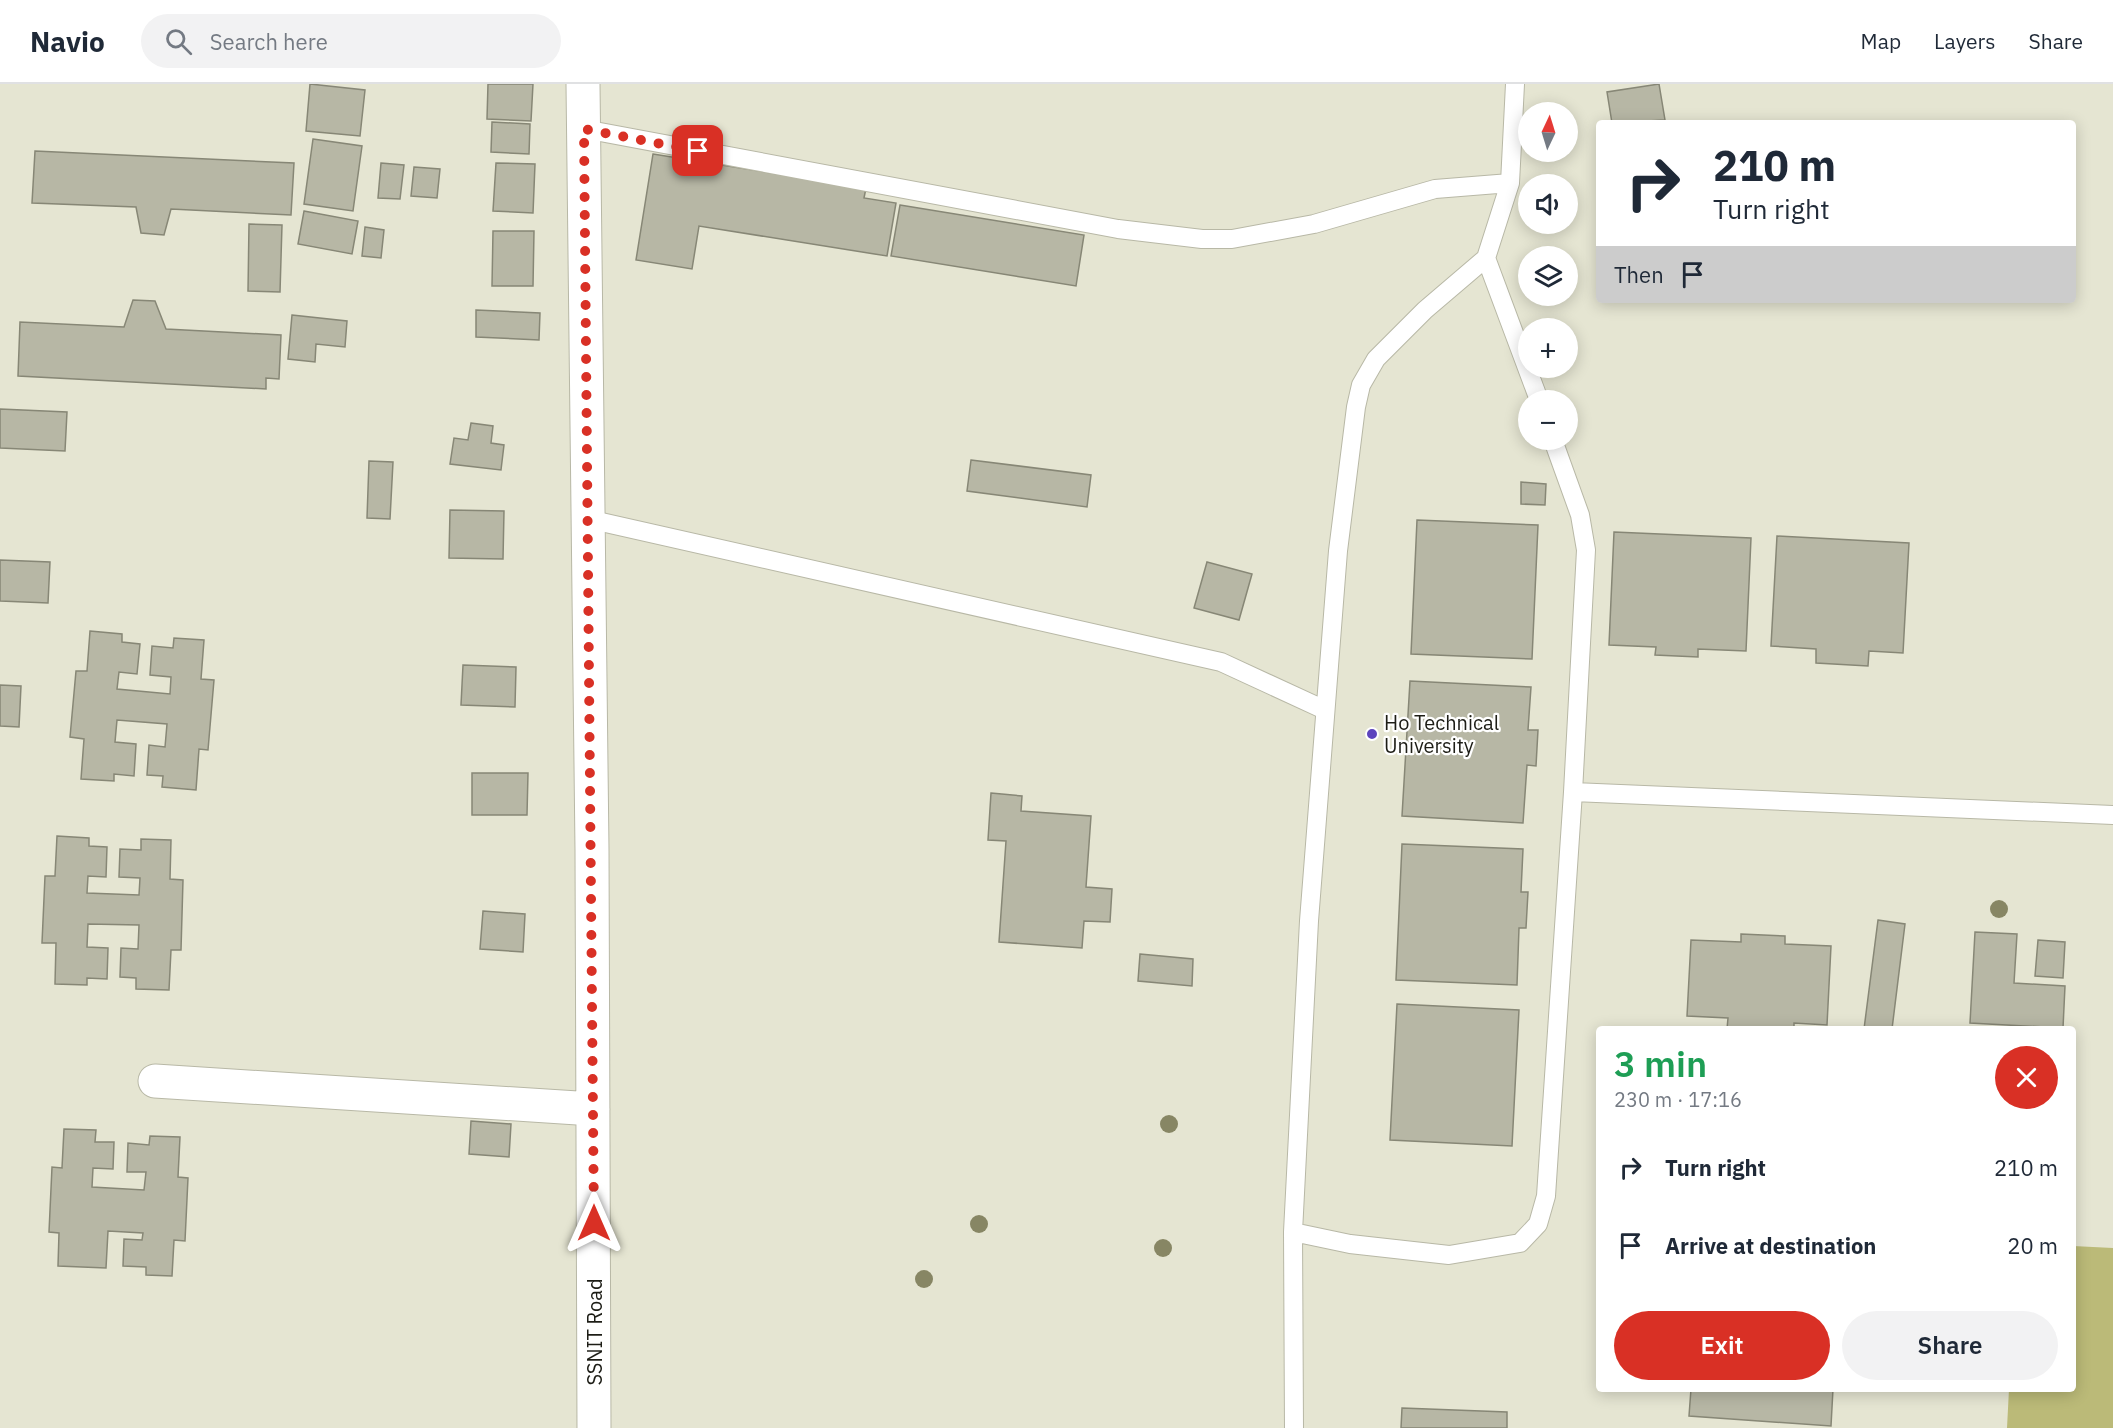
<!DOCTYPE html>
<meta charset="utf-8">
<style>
:root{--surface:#fff;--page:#f2f2f3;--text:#1f2937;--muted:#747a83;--line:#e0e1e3;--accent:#d93025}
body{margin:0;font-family:"IBM Plex Sans",sans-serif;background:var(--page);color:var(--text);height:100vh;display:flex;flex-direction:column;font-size:22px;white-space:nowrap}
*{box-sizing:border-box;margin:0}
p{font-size:20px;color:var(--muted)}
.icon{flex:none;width:33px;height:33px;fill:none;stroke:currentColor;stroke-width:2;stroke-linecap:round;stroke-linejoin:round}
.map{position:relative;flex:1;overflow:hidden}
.side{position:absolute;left:1596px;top:942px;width:480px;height:366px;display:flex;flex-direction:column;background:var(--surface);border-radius:6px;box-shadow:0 3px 15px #0003}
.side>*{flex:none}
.banner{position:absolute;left:1596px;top:36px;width:480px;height:183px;border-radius:6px;box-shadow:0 3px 15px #0003;background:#fff;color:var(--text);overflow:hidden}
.needle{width:39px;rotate:4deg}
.controls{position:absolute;left:1518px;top:18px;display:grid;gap:12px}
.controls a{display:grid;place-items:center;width:60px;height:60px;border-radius:50%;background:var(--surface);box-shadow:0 3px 15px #0003;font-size:30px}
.pin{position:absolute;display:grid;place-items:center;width:51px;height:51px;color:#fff;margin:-26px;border-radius:12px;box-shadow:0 3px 9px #0006}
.me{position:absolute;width:66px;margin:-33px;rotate:0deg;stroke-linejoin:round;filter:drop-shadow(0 0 4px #0008)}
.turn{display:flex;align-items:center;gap:21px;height:126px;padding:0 18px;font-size:27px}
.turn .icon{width:78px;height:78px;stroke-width:2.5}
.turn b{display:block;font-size:42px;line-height:51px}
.then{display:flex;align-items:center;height:57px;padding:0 18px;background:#0003;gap:12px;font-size:22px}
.round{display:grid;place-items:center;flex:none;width:63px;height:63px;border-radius:32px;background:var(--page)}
.headline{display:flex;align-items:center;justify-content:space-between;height:102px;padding:0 18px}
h1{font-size:36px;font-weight:600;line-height:45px;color:#1e9e55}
.action{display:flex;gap:12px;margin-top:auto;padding:12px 18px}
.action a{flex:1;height:69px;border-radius:36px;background:var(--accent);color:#fff;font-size:24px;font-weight:600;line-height:69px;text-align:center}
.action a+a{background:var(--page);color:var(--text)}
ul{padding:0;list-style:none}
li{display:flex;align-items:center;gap:18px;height:78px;padding:0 18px}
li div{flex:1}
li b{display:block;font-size:22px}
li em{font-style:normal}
header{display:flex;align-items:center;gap:36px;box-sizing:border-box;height:84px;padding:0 30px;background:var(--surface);border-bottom:2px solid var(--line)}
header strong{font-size:28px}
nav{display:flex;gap:33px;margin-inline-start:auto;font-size:21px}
.search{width:420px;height:54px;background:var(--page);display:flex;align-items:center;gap:15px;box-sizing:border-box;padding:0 21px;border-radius:33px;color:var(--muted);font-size:22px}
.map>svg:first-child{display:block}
.green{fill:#bbba78}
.building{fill:#b7b7a5;stroke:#878776;stroke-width:1.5}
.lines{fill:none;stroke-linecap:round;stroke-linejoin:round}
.service-casing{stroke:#b8b8a6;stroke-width:20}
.minor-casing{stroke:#b8b8a6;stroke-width:35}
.service{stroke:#fff;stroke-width:18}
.minor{stroke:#fff;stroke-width:33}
.tree{fill:#878664}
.route{stroke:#d93025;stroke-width:10;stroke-dasharray:0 18}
.poi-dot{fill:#5d44bd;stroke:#fff;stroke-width:2}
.labels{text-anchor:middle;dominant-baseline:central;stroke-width:4.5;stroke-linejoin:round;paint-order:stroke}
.poi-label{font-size:20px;fill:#1d1d16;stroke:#fff;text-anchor:start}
.street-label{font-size:20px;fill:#1d1d16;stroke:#fff}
</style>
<header>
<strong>Navio</strong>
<div class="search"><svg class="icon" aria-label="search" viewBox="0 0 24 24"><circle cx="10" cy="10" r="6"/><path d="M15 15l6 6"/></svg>Search here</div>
<nav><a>Map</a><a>Layers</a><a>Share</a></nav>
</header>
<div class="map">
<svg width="2113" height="1344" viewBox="0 0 2113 1344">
<rect width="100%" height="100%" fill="#e5e5d2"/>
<path class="green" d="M 2073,1162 L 2113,1164 L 2113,1344 L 2007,1344 L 2009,1305 L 2073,1305 Z"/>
<path class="building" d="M 310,0 L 365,6 L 360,52 L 306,47 Z
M 488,0 L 533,0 L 531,37 L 487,35 Z
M 1659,0 L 1665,36 L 1612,39 L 1607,8 Z
M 492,38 L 530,40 L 529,70 L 491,68 Z
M 313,55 L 362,62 L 353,127 L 304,120 Z
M 35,67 L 294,79 L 291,131 L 171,125 L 164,151 L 141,149 L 136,123 L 32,119 Z
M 653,70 L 866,104 L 864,114 L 896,119 L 887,172 L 699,142 L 692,185 L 636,176 Z
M 381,79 L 404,81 L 400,115 L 378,114 Z
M 496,79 L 535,80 L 533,129 L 493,127 Z
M 414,83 L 440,85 L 437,114 L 411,112 Z
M 900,121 L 1084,151 L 1076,202 L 891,172 Z
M 304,127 L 358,137 L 352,170 L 298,160 Z
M 249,140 L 282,141 L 280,208 L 248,207 Z
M 365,143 L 384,146 L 381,174 L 362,172 Z
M 493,147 L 534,147 L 533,202 L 492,202 Z
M 133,216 L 155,217 L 166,245 L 281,251 L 279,295 L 266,294 L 266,305 L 18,292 L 20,238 L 124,243 Z
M 476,226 L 540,229 L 539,256 L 476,253 Z
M 292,231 L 347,237 L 345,263 L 316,260 L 315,278 L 288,275 Z
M 0,325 L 67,328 L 65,367 L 0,364 Z
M 471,339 L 493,342 L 491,359 L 504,361 L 501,386 L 450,380 L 454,354 L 468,356 Z
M 971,376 L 1091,391 L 1087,423 L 967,407 Z
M 369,377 L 393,378 L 390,435 L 367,434 Z
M 1521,398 L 1546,400 L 1545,421 L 1521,420 Z
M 450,426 L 504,427 L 503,475 L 449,474 Z
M 1417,436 L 1538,441 L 1532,575 L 1411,570 Z
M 1614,448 L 1751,454 L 1746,567 L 1698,565 L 1698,573 L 1655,571 L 1656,563 L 1609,561 Z
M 1777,452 L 1909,459 L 1903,569 L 1869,567 L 1868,582 L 1816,579 L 1816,565 L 1771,562 Z
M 0,476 L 50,478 L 48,519 L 0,517 Z
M 1207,478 L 1252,490 L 1239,536 L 1194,524 Z
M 90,547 L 122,550 L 122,558 L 140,560 L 137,590 L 119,588 L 117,605 L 170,610 L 171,593 L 150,591 L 152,562 L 173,564 L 174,554 L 204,556 L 201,595 L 214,596 L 208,666 L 199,665 L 196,706 L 162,703 L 163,692 L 147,691 L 149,661 L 165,663 L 167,640 L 117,636 L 115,658 L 136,660 L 134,692 L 114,690 L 114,697 L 81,695 L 84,655 L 70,653 L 76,587 L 87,587 Z
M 463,581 L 516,583 L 515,623 L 461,621 Z
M 1410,597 L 1531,603 L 1528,646 L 1538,646 L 1536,682 L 1527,681 L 1523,739 L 1402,732 Z
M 0,601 L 21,602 L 19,643 L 0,642 Z
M 472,689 L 528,689 L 527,731 L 472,731 Z
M 991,709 L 1022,712 L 1021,727 L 1091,732 L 1086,803 L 1112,805 L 1110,838 L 1084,837 L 1082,864 L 999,858 L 1006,757 L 988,756 Z
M 57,752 L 89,754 L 89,762 L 107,763 L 106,793 L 88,792 L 87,809 L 139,811 L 140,794 L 119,793 L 120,765 L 141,766 L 141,755 L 171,756 L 170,795 L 183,796 L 181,866 L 171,866 L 169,906 L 136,905 L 136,894 L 120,893 L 121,864 L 138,865 L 139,841 L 88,840 L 87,863 L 108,864 L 107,895 L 87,894 L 87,901 L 55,900 L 56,859 L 42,859 L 45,792 L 55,792 Z
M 1402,760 L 1523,765 L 1521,808 L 1528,808 L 1526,844 L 1519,844 L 1517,901 L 1396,896 Z
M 483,827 L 525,830 L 523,868 L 480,865 Z
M 1878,836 L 1905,840 L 1892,945 L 1864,945 Z
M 1975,848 L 2017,850 L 2014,899 L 2065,902 L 2063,944 L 1970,939 Z
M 1741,850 L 1785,852 L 1785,860 L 1831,862 L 1827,941 L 1794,939 L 1794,945 L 1727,945 L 1728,934 L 1687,932 L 1691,856 L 1741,858 Z
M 2038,856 L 2065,858 L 2063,894 L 2035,892 Z
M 1140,870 L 1193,875 L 1192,902 L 1138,897 Z
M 1397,920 L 1519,926 L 1512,1062 L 1390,1056 Z
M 471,1037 L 511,1040 L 509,1073 L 469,1070 Z
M 64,1045 L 96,1046 L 95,1058 L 114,1058 L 113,1085 L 93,1084 L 92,1103 L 144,1106 L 146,1088 L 127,1088 L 128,1059 L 149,1061 L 150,1052 L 180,1053 L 178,1093 L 188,1094 L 185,1157 L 174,1156 L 172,1192 L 146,1191 L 146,1183 L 123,1182 L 124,1155 L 142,1156 L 143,1149 L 108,1147 L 106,1184 L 58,1182 L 59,1149 L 49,1148 L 52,1083 L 62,1084 Z
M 1691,1305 L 1833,1305 L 1831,1342 L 1689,1332 Z
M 1402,1324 L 1507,1328 L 1507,1344 L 1401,1344 Z"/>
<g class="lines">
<defs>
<path id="service" d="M 584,45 L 1118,145 L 1202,155 L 1232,155 L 1314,140 L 1435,105 L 1510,99
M 1486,174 L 1539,316
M 588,435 L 1221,578 L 1325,626
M 1573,708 L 2113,731
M 1293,1148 L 1350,1160 L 1449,1171 L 1520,1159 L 1538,1140 L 1546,1112 L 1573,708 L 1586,466 L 1580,431 L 1553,356
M 1294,1344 L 1293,1148 L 1309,837 L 1338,467 L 1356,323 L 1361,301 L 1376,275 L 1425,226 L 1486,174 L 1510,99 L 1515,0"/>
<path id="minor" d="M 583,0 L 592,766 L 594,1344
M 155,997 L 593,1025"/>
</defs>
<use href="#service" class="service-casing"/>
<use href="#minor" class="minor-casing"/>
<use href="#service" class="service"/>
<use href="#minor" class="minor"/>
</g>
<g class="tree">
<circle cx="1999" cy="825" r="9"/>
<circle cx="1169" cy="1040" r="9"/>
<circle cx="979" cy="1140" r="9"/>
<circle cx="1163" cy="1164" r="9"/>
<circle cx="924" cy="1195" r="9"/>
</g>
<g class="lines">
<path class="route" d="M 594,1139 L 584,45 L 698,67"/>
</g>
<circle class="poi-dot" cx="1372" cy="650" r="6"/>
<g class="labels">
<g class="poi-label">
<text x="1384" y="638">Ho Technical<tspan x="1384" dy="23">University</tspan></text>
</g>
<g class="street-label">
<text transform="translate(594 1248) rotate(-90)">SSNIT Road</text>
</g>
</g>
</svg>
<div class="controls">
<a><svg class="needle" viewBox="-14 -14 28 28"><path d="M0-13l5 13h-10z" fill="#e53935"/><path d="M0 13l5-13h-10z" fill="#747a83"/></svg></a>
<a><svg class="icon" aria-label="sound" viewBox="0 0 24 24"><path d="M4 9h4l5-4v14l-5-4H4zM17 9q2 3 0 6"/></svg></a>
<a><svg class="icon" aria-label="layers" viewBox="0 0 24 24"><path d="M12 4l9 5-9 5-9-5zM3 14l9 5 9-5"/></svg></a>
<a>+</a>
<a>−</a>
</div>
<div class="pin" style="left:698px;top:67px;background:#d93025"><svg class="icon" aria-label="arrive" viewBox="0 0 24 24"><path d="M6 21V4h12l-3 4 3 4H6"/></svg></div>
<svg class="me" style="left:594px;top:1139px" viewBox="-20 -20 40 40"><path d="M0-17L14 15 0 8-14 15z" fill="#d93025" stroke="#fff" stroke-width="4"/></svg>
<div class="banner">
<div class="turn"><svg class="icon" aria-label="right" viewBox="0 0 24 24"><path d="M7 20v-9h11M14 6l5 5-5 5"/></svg><div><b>210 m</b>Turn right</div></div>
<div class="then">Then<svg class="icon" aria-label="arrive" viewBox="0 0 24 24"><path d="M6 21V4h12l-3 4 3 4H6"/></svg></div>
</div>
<section class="side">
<div class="headline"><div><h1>3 min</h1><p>230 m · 17:16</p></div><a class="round" style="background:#d93025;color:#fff"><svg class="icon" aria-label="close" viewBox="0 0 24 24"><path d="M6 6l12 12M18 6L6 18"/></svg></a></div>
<ul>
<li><svg class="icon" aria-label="right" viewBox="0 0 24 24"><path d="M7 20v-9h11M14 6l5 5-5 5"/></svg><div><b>Turn right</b></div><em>210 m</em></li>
<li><svg class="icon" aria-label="arrive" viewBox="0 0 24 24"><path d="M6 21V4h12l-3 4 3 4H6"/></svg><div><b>Arrive at destination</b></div><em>20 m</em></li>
</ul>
<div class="action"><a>Exit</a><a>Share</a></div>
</section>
</div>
